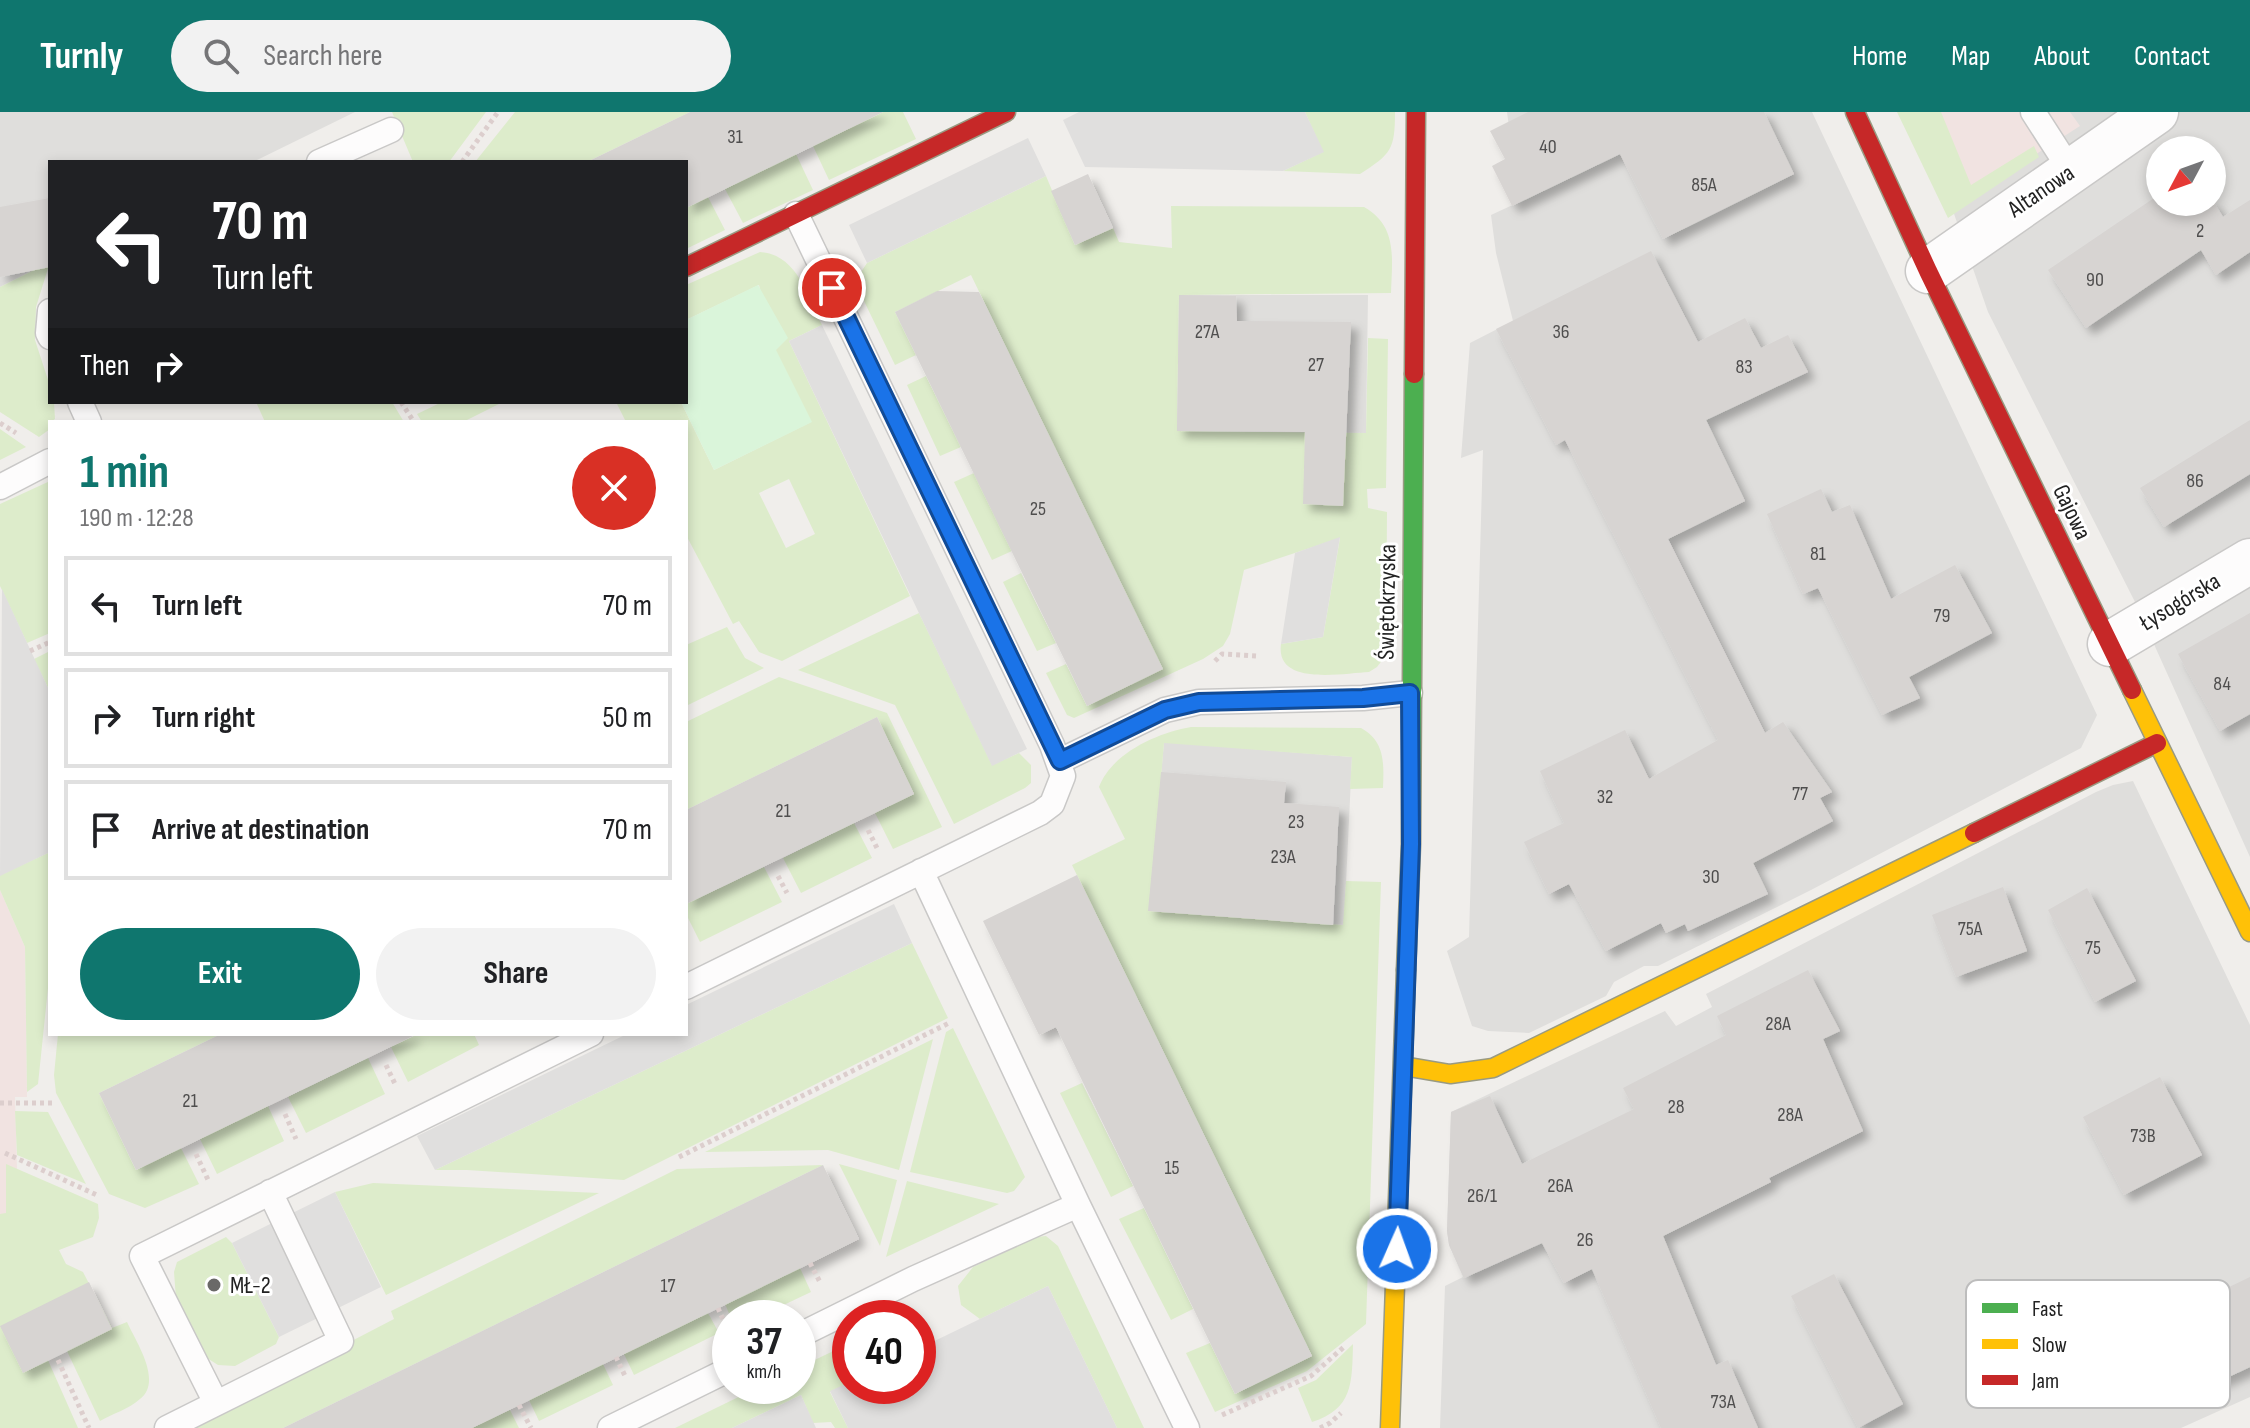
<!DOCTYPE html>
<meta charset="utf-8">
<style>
:root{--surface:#fff;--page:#f2f2f2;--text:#202124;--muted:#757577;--line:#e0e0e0;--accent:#0f766e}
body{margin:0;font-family:"Sofia Sans Condensed",sans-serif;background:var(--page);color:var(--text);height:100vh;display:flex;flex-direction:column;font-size:30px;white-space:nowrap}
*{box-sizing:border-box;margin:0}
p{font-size:26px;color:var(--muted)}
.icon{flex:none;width:44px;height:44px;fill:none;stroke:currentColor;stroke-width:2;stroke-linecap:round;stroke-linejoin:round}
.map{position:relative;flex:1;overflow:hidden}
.details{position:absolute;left:48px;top:308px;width:640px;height:616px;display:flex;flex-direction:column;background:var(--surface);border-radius:0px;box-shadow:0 4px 12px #0003}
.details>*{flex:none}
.hud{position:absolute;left:48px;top:48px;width:640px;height:244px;border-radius:0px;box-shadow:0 4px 12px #0003;background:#202124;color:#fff;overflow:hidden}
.needle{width:52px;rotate:229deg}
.controls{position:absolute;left:2146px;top:24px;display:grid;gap:16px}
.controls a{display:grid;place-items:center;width:80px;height:80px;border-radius:50%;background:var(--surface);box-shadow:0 4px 12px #0003;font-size:40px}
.speed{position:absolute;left:712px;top:1188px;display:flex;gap:16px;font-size:40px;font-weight:700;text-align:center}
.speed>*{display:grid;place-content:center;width:104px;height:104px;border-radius:50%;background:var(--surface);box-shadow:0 4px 12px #0003;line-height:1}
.speed small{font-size:20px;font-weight:400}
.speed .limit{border:12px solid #d22;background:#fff;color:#111}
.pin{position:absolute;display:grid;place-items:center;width:68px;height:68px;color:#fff;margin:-34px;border:4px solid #fff;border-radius:50%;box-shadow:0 2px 8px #0007}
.me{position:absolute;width:88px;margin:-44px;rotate:2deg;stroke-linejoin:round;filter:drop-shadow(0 0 6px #0008)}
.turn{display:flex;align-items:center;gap:28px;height:168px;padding:0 32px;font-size:36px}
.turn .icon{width:104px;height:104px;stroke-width:2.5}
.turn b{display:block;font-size:56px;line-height:68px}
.then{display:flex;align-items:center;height:76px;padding:0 32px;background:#0003;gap:16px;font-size:30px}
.round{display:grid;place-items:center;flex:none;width:84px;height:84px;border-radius:42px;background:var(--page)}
.overview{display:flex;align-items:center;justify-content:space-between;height:136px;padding:0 32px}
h1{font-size:48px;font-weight:700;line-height:60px;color:var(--accent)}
.primary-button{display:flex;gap:16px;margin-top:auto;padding:16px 32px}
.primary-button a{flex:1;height:92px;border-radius:48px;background:var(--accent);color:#fff;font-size:32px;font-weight:700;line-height:92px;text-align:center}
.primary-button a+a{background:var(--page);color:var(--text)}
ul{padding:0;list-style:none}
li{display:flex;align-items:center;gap:24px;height:100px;margin:0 16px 12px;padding:0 16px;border:4px solid var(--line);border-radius:0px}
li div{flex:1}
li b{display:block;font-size:30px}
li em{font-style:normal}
header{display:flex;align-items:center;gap:48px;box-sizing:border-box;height:112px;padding:0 40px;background:var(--accent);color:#fff}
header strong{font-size:38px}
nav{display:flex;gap:44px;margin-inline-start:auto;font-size:28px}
.search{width:560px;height:72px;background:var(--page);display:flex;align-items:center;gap:20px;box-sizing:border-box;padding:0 28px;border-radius:44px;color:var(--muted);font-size:30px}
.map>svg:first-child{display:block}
.residential{fill:#dfdedc;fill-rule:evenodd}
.commercial{fill:#f1e3e1}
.grass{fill:#ddeccb;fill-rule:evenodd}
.park{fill:#daf5da}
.parking{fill:#e0dfde}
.building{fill:#d7d4d2;filter:url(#shadow)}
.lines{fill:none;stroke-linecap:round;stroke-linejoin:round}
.lane-casing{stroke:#c9c8c7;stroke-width:27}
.street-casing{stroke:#c9c8c7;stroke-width:47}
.fast-casing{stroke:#999a82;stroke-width:21}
.slow-casing{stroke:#999a82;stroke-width:21}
.jam-casing{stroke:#999a82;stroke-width:21}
.path{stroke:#dccecd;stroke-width:5;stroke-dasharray:4 4;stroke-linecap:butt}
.lane{stroke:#fdfcfc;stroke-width:24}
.street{stroke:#fdfcfc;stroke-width:44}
.fast{stroke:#4caf50;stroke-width:18}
.slow{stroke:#ffc107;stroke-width:18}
.jam{stroke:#c62828;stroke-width:18}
.route-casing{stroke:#114b97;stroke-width:20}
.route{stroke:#1a73e8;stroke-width:14}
.poi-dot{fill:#6a6968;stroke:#fff;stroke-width:3}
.labels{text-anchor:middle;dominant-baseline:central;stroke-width:6;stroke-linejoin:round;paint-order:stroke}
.number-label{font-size:20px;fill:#4f4e4e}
.street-label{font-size:24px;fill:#222;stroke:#fff}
.poi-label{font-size:24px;fill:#222;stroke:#fff;text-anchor:start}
.key{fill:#fff;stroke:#bdbdbd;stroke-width:2}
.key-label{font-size:22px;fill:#222}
</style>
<header>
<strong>Turnly</strong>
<div class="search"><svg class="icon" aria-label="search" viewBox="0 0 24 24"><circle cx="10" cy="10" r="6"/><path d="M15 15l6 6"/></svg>Search here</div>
<nav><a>Home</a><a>Map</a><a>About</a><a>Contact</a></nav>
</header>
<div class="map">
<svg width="2250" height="1316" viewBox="0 0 2250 1316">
<defs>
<filter id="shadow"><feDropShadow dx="7" dy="7" stdDeviation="4" flood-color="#0004"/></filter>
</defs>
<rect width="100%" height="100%" fill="#f0eeeb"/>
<path class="residential" d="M 0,0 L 355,0 L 253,50 L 50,50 L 50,150 L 0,175 Z
M 1507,0 L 1812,0 L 2097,603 L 2081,636 L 1811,778 L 1658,854 L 1644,854 L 1614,870 L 1606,884 L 1529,921 L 1488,919 L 1472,914 L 1447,839 L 1469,825 L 1483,338 L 1461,346 L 1470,231 L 1513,209 L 1496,141 L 1491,103 L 1519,90 Z
M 1906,0 L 2250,0 L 2250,745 L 2134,488 L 1988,200 L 1952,96 ZM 2160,38 L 2212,38 L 2212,90 L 2160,90 Z
M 1179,183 L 1368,183 L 1366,321 L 1177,319 Z
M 1164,630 L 1352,645 L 1344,813 L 1149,799 Z
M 2133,669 L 2250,913 L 2250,1285 L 2181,1316 L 1440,1316 L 1445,1174 L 1463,1165 L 1449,1133 L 1447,1119 L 1451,1000 L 1665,899 L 1676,914 L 1712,895 L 1706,882 L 2096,680 L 2113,673 Z"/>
<path class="commercial" d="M 1906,0 L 2070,0 L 2080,14 L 1952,96 Z
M 0,778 L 25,835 L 27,985 L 15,985 L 17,1057 L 6,1053 L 6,1102 L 0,1102 Z"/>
<path class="grass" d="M 392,0 L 486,0 L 449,50 L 413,50 Z
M 515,0 L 690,0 L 587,50 L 475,50 Z
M 883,0 L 903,0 L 916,27 L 829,68 L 813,34 Z
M 1305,0 L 1395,0 C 1395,38 1391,42 1360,62 L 1283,59 L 1323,40 Z
M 1897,0 L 1941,0 L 1971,73 L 2034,34 L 2039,45 L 1948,106 Z
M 796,42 L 813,78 L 743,111 L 725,77 Z
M 1046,64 L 1075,133 L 1113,116 L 1119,130 L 1172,136 L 1171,94 L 1364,95 C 1398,114 1392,147 1391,181 L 1179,183 L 1177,319 L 1366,321 L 1368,226 L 1388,227 L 1386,376 L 1367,377 L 1368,396 L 1387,400 L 1386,543 L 1377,555 L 1369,560 C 1344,561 1275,575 1281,532 L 1323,525 L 1340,426 L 1244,458 L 1230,522 L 1223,534 L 1203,547 L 1074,606 L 1067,603 L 1046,561 L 1066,552 L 1087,594 L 1162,557 L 971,163 L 895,200 L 916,243 L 895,253 L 864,189 L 861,160 L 867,151 Z
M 708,85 L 725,118 L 686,137 L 686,96 Z
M 760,140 C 797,142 808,185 822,213 L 789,229 L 910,484 L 782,549 L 759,540 L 739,509 L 733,512 L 686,423 L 686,310 L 626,310 L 616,290 L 681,290 L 714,358 L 811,310 L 775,238 L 759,173 L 686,208 L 686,173 ZM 789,367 L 815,422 L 786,436 L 759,381 Z
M 50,150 L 36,195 L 35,228 L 50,274 L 50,290 L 54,290 L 55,307 L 50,310 L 50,317 L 39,325 L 0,300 L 0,175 Z
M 926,264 L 961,335 L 940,344 L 907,273 Z
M 256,290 L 392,290 L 404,310 L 265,310 Z
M 442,290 L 503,290 L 463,310 L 422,310 L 417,302 Z
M 0,317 L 26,335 L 0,348 Z
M 974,361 L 1012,439 L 992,448 L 954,370 Z
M 50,369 L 50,521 L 27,531 L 0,474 L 0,392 Z
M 1021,461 L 1056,531 L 1037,539 L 1003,470 Z
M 919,501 L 992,653 L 1019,641 L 1031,653 L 1031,671 L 1025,676 L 954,712 L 895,593 L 798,558 Z
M 727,515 L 745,546 L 764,556 L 686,594 L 686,533 Z
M 50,539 L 50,580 L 34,547 Z
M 779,565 L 887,601 L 942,715 L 893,737 L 875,701 L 914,682 L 877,605 L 686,698 L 686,610 Z
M 1191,615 L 1361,616 C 1385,629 1384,651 1383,676 L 1350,677 L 1352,645 L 1164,631 L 1150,799 L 1343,813 L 1346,769 L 1381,770 L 1366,1212 L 1307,1259 L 1215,1300 L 1186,1241 L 1210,1231 L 1235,1282 L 1312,1244 L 1072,753 L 1125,727 L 1099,675 C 1112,641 1157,621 1191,615 Z
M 854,711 L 872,746 L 801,781 L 783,746 Z
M 50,740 L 50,857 L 38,972 L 27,980 L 25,835 L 0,778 L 0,763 Z
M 764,755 L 782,790 L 700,830 L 686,802 L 686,792 Z
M 912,831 L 948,906 L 624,1068 L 467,1058 L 435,1058 Z
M 953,916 L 1025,1065 L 1014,1079 L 1007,1081 L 910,1060 L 946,920 Z
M 58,922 L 221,922 L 99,981 L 136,1058 L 181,1036 L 199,1072 L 145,1096 L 109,1082 L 56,981 L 54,963 Z
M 418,922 L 474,922 L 479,933 L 408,970 L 391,935 Z
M 933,927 L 899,1058 L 828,1038 L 705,1040 Z
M 368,946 L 385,982 L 306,1021 L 288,985 Z
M 1082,971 L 1133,1074 L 1111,1085 L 1060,981 Z
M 268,994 L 284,1029 L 217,1062 L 200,1027 Z
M 15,999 L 48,1000 L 86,1072 L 17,1043 Z
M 6,1052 L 98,1092 L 99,1106 L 93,1125 L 59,1138 L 66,1152 L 83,1160 L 112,1216 L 127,1210 C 136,1230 163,1269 140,1287 C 129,1297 112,1302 100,1309 L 66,1237 L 47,1246 L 78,1316 L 0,1316 L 0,1102 L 6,1101 Z
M 839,1052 L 897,1068 L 880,1134 Z
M 823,1053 L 283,1316 L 184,1316 L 394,1207 L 391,1199 L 677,1057 Z
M 907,1069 L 999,1092 L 886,1145 Z
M 373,1071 L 599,1081 L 386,1183 L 335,1080 Z
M 1144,1096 L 1193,1197 L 1171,1208 L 1119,1107 Z
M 1046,1124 L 1058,1134 L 1144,1316 L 1117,1316 L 1048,1174 L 980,1207 L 961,1193 L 958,1174 L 973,1155 L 1037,1125 Z
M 226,1125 L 232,1131 L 279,1225 L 276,1232 L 235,1254 L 218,1253 L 207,1246 L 176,1187 L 174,1160 L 177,1150 Z
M 800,1156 L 811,1180 L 756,1206 L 731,1206 L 725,1192 Z
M 708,1201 L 719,1221 L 634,1263 L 624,1242 Z
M 850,1231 L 850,1270 L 830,1280 L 848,1316 L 835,1316 L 831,1310 L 813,1311 L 801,1283 L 732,1316 L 675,1316 L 761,1274 L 798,1274 L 798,1256 Z
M 1353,1232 C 1352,1271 1353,1297 1312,1310 L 1298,1276 L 1316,1268 Z
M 603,1252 L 613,1273 L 539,1309 L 529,1288 Z
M 510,1298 L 519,1316 L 472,1316 Z"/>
<path class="park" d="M 758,173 L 788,226 L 776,238 L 812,310 L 714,358 L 681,290 L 686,290 L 686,208 Z"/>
<path class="parking" d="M 1079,0 L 1305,0 L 1324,40 L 1283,59 L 1085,55 L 1063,8 Z
M 1028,26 L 1046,64 L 867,151 L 849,113 Z
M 822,213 L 1027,637 L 992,654 L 789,229 Z
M 1340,425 L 1323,525 L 1281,532 L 1295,441 Z
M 2,477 L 50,580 L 50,740 L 0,764 Z
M 894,792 L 912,831 L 435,1058 L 417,1024 L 627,922 L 686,922 L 686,893 Z
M 335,1080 L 381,1175 L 279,1225 L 232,1131 Z
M 1048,1174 L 1117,1316 L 848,1316 L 830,1279 L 850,1270 L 850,1274 L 918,1274 L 918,1237 Z
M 801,1283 L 816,1316 L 732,1316 Z"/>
<path class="building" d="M 690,0 L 883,0 L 686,96 L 686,50 L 587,50 Z
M 1528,0 L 1764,0 L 1794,62 L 1663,127 L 1620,42 L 1512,94 L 1492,54 L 1505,47 L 1490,19 Z
M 1088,62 L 1113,116 L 1075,133 L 1051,79 Z
M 2160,82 L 2160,90 L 2212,90 L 2212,87 L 2223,105 L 2250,88 L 2250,140 L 2216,163 L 2201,138 L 2086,216 L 2048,158 Z
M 50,86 L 50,155 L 0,165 L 0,95 Z
M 1651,139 L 1698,230 L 1745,206 L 1761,236 L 1788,223 L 1808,260 L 1706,308 L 1745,389 L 1668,427 L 1765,621 L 1783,610 L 1832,680 L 1820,686 L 1833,709 L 1753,751 L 1768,782 L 1688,819 L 1685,812 L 1666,821 L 1661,811 L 1606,839 L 1569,772 L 1549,782 L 1524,730 L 1564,711 L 1540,659 L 1625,618 L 1649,667 L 1718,628 L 1565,328 L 1556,333 L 1496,217 Z
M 937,179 L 979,180 L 1163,557 L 1087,594 L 895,200 Z
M 1179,183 L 1236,184 L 1237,209 L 1351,210 L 1343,394 L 1303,392 L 1305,320 L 1177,319 Z
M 2250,308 L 2250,362 L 2164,415 L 2140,376 Z
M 1821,377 L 1832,400 L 1850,393 L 1891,487 L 1955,453 L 1992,521 L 1909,565 L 1920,586 L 1882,603 L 1818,476 L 1803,482 L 1767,402 Z
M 2250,501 L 2250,602 L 2220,619 L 2178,542 Z
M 877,605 L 914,682 L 686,792 L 686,698 Z
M 1161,660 L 1286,670 L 1284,691 L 1339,695 L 1333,813 L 1148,799 Z
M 1077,763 L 1312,1244 L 1235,1282 L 1056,915 L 1039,923 L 983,809 Z
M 2003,775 L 2027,839 L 1956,865 L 1932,803 Z
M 2087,776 L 2136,869 L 2095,890 L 2048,798 Z
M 1808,858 L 1840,919 L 1823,927 L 1863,1019 L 1769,1066 L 1771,1070 L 1663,1124 L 1716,1253 L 1728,1248 L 1758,1316 L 1661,1316 L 1592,1157 L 1564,1171 L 1542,1131 L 1464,1166 L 1449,1133 L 1447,1119 L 1451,1000 L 1490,984 L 1522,1052 L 1634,997 L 1623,976 L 1726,923 L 1717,904 Z
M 221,922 L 417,922 L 136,1058 L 99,981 Z
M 2160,965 L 2202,1043 L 2124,1083 L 2083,1005 Z
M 823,1053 L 859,1127 L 817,1148 L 472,1316 L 283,1316 Z
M 1834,1162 L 1903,1292 L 1858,1316 L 1791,1184 Z
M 2250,1165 L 2250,1255 L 2190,1283 L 2156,1210 Z
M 89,1170 L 112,1217 L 23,1261 L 0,1214 Z"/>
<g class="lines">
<defs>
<path id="lane" d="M 2033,0 L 2071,59
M 319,50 L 391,18
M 50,199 L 48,221 L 50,225
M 80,290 L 89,310
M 0,375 L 50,349
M 1060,649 L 1165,598 L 1199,590 L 1363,586 L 1410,581
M 921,759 L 1078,1093 L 1187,1316
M 686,875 L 1040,701 L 1052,692 L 1063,664 L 1052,633 L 796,102
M 798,1224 L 913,1167 L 1078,1093
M 216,1291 L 142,1144 L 591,922
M 167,1316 L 341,1229 L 270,1080
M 610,1316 L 730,1257"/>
<path id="street" d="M 1928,159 L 2156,0
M 2110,532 L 2250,449"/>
<path id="fast" d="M 1406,858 L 1411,732 L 1414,262"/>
<path id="slow" d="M 2132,578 L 2250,820
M 1403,954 L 1450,962 L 1493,956 L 1974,721
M 1390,1316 L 1406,858"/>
<path id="jam" d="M 1855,0 L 1928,159 L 2132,578
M 686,155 L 1006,0
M 1414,262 L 1416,0
M 1974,721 L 2157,631"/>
</defs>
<use href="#lane" class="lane-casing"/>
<use href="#street" class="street-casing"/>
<use href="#fast" class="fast-casing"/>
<use href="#slow" class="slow-casing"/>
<use href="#jam" class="jam-casing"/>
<path class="path" d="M 462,50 L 498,0
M 401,290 L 414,310
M 0,311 L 16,321
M 30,539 L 50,530
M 1215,549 L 1222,542 L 1256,544
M 868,718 L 878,738
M 778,764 L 787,781
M 386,953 L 396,974
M 0,991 L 54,991
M 285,1002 L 296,1027
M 5,1041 L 99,1084
M 196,1042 L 209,1070
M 679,1045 L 951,910
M 810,1151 L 821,1172
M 718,1196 L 729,1221
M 616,1245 L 626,1266
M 58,1248 L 89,1316
M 519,1293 L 531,1316
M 1222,1303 L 1311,1264 L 1345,1234
M 1320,1316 L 1330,1311 L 1341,1301"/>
<use href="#lane" class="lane"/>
<use href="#street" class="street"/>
<use href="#fast" class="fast"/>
<use href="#slow" class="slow"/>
<use href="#jam" class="jam"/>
</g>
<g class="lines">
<defs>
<path id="route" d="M 832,176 L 1060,649 L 1165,598 L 1199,590 L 1363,586 L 1410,581 L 1411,732 L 1397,1137"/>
</defs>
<use href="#route" class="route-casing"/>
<use href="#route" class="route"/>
</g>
<circle class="poi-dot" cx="214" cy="1173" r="8"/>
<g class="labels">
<g class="number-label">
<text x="735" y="25">31</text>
<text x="1548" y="35">40</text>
<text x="1704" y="73">85A</text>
<text x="2200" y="119">2</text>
<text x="2095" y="168">90</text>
<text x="1207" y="220">27A</text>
<text x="1561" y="220">36</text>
<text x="1316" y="253">27</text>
<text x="1744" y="255">83</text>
<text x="2195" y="369">86</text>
<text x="1038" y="397">25</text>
<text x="1818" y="442">81</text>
<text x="1942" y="504">79</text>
<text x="2222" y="572">84</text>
<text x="1800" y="682">77</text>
<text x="1605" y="685">32</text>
<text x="783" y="699">21</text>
<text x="1296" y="710">23</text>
<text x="1283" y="745">23A</text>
<text x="1711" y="765">30</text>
<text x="1970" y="817">75A</text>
<text x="2093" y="836">75</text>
<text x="1778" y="912">28A</text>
<text x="190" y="989">21</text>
<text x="1676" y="995">28</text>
<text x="1790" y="1003">28A</text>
<text x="2143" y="1024">73B</text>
<text x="1172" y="1056">15</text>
<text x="1560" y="1074">26A</text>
<text x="1482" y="1084">26/1</text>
<text x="1585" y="1128">26</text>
<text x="668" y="1174">17</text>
<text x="1723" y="1290">73A</text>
</g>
<g class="street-label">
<text transform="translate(2041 79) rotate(-34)">Altanowa</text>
<text transform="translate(2072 400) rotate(64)">Gajowa</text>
<text transform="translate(1387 490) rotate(-89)">Świętokrzyska</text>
<text transform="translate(2180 490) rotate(-31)">Łysogórska</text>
</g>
<g class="poi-label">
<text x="230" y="1173">MŁ-2</text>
</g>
</g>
<rect x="1966" y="1168" width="264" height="128" rx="12" class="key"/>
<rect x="1982" y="1191" width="36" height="10" fill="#4caf50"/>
<rect x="1982" y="1227" width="36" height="10" fill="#ffc107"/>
<rect x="1982" y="1263" width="36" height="10" fill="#c62828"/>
<g class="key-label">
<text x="2032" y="1204">Fast</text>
<text x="2032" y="1240">Slow</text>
<text x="2032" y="1276">Jam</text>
</g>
</svg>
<div class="controls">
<a><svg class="needle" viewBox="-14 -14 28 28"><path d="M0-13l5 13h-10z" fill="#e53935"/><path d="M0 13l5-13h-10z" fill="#757577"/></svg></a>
</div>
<div class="speed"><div>37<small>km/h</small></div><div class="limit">40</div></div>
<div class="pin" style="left:832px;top:176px;background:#d93025"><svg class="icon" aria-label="arrive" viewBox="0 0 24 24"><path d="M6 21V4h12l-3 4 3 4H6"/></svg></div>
<svg class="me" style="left:1397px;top:1137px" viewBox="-20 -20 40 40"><circle r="17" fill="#1a73e8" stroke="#fff" stroke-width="3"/><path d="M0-11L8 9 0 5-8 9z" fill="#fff"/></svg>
<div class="hud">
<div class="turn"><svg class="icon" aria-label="left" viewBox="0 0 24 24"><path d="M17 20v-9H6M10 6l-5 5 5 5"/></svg><div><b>70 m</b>Turn left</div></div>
<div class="then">Then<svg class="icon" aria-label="right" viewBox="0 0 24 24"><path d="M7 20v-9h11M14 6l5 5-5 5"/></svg></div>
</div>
<section class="details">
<div class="overview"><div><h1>1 min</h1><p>190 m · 12:28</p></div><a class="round" style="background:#d93025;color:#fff"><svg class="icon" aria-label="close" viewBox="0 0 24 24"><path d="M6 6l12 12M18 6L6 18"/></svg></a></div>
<ul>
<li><svg class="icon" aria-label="left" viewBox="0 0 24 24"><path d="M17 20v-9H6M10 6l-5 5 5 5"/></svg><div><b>Turn left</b></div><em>70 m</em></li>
<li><svg class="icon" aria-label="right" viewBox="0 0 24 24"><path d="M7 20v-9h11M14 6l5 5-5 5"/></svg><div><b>Turn right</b></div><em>50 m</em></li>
<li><svg class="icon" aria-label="arrive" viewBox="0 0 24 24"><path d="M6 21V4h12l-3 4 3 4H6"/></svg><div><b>Arrive at destination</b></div><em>70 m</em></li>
</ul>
<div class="primary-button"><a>Exit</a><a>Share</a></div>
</section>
</div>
